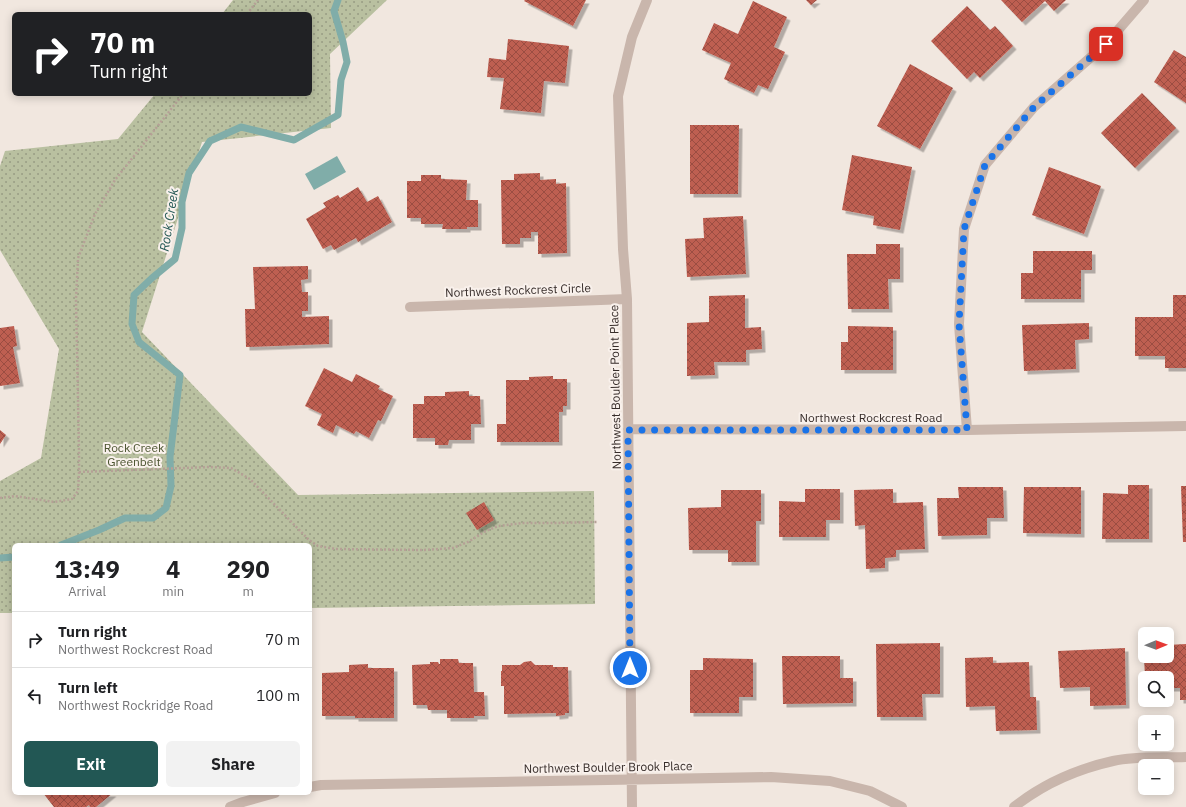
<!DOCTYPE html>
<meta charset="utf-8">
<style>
:root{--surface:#fff;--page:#f2f2f2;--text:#202124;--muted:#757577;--line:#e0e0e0;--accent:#225754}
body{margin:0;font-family:"IBM Plex Sans",sans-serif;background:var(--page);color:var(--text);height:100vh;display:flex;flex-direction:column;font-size:15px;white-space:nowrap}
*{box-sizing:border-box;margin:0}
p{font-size:13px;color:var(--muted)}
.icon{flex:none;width:22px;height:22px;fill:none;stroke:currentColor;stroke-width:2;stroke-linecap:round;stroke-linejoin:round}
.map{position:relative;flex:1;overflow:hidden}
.side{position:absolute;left:12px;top:543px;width:300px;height:252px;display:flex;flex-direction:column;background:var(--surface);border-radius:6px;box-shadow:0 2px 10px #0003}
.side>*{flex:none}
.top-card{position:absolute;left:12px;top:12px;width:300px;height:84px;border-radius:6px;box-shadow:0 2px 10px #0003;background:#202124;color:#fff;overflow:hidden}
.needle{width:26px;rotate:89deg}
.tools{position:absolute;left:1138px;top:627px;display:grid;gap:8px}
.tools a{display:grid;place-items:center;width:36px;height:36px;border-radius:6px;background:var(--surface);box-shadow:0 2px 10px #0003;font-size:20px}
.pin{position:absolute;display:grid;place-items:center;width:34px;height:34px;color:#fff;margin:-17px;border-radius:8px;box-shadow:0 2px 6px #0006}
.me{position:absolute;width:44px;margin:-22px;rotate:0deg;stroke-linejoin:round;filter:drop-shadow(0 0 3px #0008)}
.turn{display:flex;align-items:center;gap:14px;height:84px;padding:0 12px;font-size:18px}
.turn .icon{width:52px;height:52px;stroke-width:2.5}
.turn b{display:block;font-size:28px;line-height:34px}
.eta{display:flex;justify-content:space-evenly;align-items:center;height:68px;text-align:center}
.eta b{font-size:24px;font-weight:700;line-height:28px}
.action{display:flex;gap:8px;margin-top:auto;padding:8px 12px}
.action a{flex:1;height:46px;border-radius:6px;background:var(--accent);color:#fff;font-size:16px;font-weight:700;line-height:46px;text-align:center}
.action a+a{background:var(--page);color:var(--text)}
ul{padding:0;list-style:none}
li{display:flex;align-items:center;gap:12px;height:56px;padding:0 12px;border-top:1px solid var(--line)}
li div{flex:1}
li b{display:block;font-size:15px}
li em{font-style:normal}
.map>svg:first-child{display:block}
.park{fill:url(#park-dots)}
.water{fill:#80ada9}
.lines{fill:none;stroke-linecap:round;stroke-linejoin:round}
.stream{stroke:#80ada9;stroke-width:7}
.building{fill:url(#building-cross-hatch);filter:url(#shadow)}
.path{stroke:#b5a096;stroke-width:2.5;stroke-dasharray:2 2;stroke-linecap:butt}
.minor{stroke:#c9b6ac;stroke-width:10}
.route{stroke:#1a73e8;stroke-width:7;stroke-dasharray:0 12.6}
.labels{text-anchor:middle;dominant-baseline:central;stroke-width:4;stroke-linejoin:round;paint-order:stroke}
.street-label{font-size:12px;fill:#372d2a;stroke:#f9f1ec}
.park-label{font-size:12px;fill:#4b5430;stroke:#f9f1ec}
.water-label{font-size:13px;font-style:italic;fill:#225754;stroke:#f9f1ec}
</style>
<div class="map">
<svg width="1186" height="807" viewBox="0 0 1186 807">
<defs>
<pattern id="park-dots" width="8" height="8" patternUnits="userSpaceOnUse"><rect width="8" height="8" fill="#b9c0a0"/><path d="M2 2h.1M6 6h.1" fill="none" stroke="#979c83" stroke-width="1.8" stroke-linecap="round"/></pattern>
<pattern id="building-cross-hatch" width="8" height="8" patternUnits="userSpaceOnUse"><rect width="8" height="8" fill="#be5e51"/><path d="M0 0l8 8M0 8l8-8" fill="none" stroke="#9b4e43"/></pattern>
<filter id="shadow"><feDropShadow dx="3.5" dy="3.5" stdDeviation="0" flood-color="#0004"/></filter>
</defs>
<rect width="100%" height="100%" fill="#f1e7df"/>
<path class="park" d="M 233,0 L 387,0 L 330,54 L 331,128 L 202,142 L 142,332 L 298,495 L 594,491 L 595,604 L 310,608 L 310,545 L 14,545 L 14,613 L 0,613 L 0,481 L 41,458 L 59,349 L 0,250 L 0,166 L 5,151 L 118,139 L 155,94 L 310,94 L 310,14 L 222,14 Z"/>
<path class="water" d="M 337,156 L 346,172 L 314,190 L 305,174 Z"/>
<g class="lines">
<path class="stream" d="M 61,545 L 99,530 L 125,518 L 153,518 L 166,508 L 171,486 L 170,457 L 180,375 L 139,342 L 132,324 L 134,295 L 152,278 L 175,259 L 182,228 L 182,202 L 189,173 L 210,141 L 241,127 L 294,140 L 338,115 L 341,80 L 347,62 L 343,42 L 334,11 L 338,0
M 0,558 L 14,557"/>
</g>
<path class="building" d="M 525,0 L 586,0 L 573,26 L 524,1 Z
M 806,0 L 817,0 L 811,5 Z
M 1001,0 L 1066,0 L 1054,11 L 1045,1 L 1022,22 Z
M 753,1 L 787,17 L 774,47 L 785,52 L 768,89 L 758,85 L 754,93 L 724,79 L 731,63 L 702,50 L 714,23 L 738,34 Z
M 967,6 L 990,30 L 995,26 L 1013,46 L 980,78 L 974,72 L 967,79 L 931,41 Z
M 508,39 L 569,46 L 565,83 L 544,81 L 541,113 L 500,109 L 504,78 L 487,77 L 489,58 L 506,60 Z
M 1174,50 L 1186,57 L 1186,103 L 1154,82 Z
M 910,64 L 953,88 L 920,149 L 877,126 Z
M 1142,93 L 1176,128 L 1135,168 L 1101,133 Z
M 690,125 L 739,125 L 738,194 L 690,194 Z
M 852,155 L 912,167 L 900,230 L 873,225 L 874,216 L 842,210 Z
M 1049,167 L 1101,186 L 1084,234 L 1032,215 Z
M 540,173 L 540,180 L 556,179 L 556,184 L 566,183 L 567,253 L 538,254 L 538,232 L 531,232 L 531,238 L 520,238 L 520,244 L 502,244 L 501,180 L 514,180 L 514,174 Z
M 421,175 L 441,175 L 441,179 L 467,180 L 466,200 L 478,200 L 478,227 L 467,227 L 467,229 L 442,229 L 443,224 L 421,224 L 421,218 L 407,218 L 407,181 L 421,181 Z
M 358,187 L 367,202 L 378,196 L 392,222 L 358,242 L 356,238 L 334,250 L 331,245 L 323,249 L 306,219 L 326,207 L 323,203 L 338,195 L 340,198 Z
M 743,216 L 746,274 L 687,277 L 685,239 L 704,238 L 703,218 Z
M 876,244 L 900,244 L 900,279 L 888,279 L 889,309 L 848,309 L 847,254 L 876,254 Z
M 1033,251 L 1092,251 L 1092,270 L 1081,270 L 1081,299 L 1021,299 L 1021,273 L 1033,273 Z
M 308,266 L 308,279 L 301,280 L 302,292 L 308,292 L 308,311 L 302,311 L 302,317 L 329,316 L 329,344 L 246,347 L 245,309 L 255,309 L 253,267 Z
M 745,295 L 745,328 L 761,327 L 762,349 L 746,350 L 746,362 L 714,362 L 715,375 L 687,376 L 687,323 L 709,322 L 709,296 Z
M 1173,295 L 1186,295 L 1186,368 L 1165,368 L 1165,356 L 1135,356 L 1135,317 L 1173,317 Z
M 1089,323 L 1089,339 L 1075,340 L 1076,369 L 1024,371 L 1022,325 Z
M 14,326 L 17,346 L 13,347 L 20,383 L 0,386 L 0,328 Z
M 848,326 L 893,327 L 893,370 L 841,370 L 841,342 L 848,342 Z
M 324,368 L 352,382 L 356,374 L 380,386 L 378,389 L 393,396 L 381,421 L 378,420 L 369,438 L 356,431 L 354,434 L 336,425 L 333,433 L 317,425 L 322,414 L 305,406 Z
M 553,376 L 553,379 L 567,379 L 567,406 L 563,406 L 563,412 L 559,412 L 559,442 L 497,442 L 497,424 L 506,424 L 506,380 L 529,380 L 529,377 Z
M 469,391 L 469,396 L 480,396 L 481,424 L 471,424 L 471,440 L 449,440 L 448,445 L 435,445 L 435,438 L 413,438 L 413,404 L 424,404 L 424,396 L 445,396 L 445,392 Z
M 0,430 L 6,435 L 0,444 Z
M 1128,485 L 1149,485 L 1149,539 L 1102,539 L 1103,493 L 1128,494 Z
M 1181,486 L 1186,486 L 1186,542 L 1183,542 Z
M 958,487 L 1003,487 L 1004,518 L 987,518 L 987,535 L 938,536 L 937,498 L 959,498 Z
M 1024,487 L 1081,487 L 1081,534 L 1023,533 Z
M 805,489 L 840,489 L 840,520 L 826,520 L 826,537 L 779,537 L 779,501 L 805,502 Z
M 893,489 L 893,503 L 923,502 L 925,549 L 896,550 L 896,557 L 885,558 L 885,568 L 866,569 L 865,525 L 855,526 L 854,490 Z
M 721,490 L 761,490 L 761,521 L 756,521 L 756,562 L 728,562 L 728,550 L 689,550 L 688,508 L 721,507 Z
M 484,502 L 494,520 L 477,530 L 466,513 Z
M 940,643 L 940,694 L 922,694 L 923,717 L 877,717 L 876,644 Z
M 1186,644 L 1186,700 L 1180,700 L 1180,688 L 1167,688 L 1167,678 L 1145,678 L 1144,656 L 1167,656 L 1167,645 Z
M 1125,648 L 1126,705 L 1090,706 L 1090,687 L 1060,688 L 1058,651 Z
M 782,656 L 840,656 L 840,678 L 853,678 L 853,703 L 783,704 Z
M 993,657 L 993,663 L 1029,662 L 1030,697 L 1036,697 L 1037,730 L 996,731 L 995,706 L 966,707 L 965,658 Z
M 703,658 L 753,659 L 753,697 L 739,697 L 739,713 L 690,713 L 690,670 L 703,670 Z
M 440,659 L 458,659 L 459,663 L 473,663 L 474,692 L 484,692 L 485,716 L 474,716 L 474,718 L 447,718 L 447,710 L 428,710 L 427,705 L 413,705 L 412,665 L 430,664 L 430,662 L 438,662 L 439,664 L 440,664 Z
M 531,661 L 535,665 L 553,665 L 553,667 L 568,667 L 569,713 L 565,713 L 565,715 L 556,716 L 556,713 L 504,714 L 504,686 L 501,686 L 501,671 L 502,671 L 502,665 L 520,665 L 524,662 Z
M 368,664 L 368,668 L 394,668 L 394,718 L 355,718 L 355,716 L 322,716 L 322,673 L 349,672 L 349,665 Z
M 43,793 L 113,793 L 96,807 L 90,807 L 89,805 L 86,807 L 54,807 Z"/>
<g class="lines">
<path class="path" d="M 247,14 L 258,0
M 79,472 L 210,467 L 231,468 L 250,479 L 309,540 L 318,546 L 336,549 L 424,550 L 453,548 L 468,542 L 486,531 L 498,526 L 522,523 L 556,523 L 597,522
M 0,498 L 15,496 L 54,502 L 72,499 L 78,491 L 79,472 L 79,451 L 76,299 L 78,258 L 95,214 L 115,180 L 183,94"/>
<path class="minor" d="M 410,307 L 627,299
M 628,429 L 967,430 L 1186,426
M 967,430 L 959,324 L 964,229 L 985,165 L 1034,107 L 1106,44 L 1144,0
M 310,787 L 321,785 L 771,777 L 830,781 L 870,791 L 902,807
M 230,807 L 243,802 L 275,793
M 632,807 L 627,299 L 623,249 L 618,96 L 632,37 L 647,0
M 1014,807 C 1043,784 1077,769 1113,761 C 1136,756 1162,758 1186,757"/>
</g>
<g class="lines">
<path class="route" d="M 630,668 L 628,430 L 967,430 L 959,324 L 964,229 L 985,165 L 1034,107 L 1106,44"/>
</g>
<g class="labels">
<g class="street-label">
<text transform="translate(518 290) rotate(-2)">Northwest Rockcrest Circle</text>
<text transform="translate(615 387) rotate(-91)">Northwest Boulder Point Place</text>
<text x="871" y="417">Northwest Rockcrest Road</text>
<text transform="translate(608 767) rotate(-1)">Northwest Boulder Brook Place</text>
</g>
<g class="park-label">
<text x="134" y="447">Rock Creek<tspan x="134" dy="14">Greenbelt</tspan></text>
</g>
<g class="water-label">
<text transform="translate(169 220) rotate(-81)">Rock Creek</text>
</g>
</g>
</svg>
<div class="tools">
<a><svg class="needle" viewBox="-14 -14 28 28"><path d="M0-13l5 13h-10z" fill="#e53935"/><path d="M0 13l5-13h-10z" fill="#757577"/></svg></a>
<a><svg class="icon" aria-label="search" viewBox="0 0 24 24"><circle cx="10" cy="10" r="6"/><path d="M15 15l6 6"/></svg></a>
<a>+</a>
<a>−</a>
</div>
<div class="pin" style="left:1106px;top:44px;background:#d93025"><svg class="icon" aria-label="arrive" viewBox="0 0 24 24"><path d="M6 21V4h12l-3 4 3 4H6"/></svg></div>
<svg class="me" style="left:630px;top:668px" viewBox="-20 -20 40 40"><circle r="17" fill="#1a73e8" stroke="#fff" stroke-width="3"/><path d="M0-11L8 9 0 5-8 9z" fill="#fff"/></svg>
<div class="top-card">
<div class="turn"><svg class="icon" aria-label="right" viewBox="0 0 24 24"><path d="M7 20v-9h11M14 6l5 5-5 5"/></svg><div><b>70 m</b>Turn right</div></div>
</div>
<section class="side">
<div class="eta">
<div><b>13:49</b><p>Arrival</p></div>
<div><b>4</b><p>min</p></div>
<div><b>290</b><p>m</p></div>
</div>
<ul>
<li><svg class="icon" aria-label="right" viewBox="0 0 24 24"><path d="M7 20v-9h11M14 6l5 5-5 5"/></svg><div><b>Turn right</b><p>Northwest Rockcrest Road</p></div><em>70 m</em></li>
<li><svg class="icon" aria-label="left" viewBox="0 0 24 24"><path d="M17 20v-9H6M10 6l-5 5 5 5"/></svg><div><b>Turn left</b><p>Northwest Rockridge Road</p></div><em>100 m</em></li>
</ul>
<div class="action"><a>Exit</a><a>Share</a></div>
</section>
</div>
